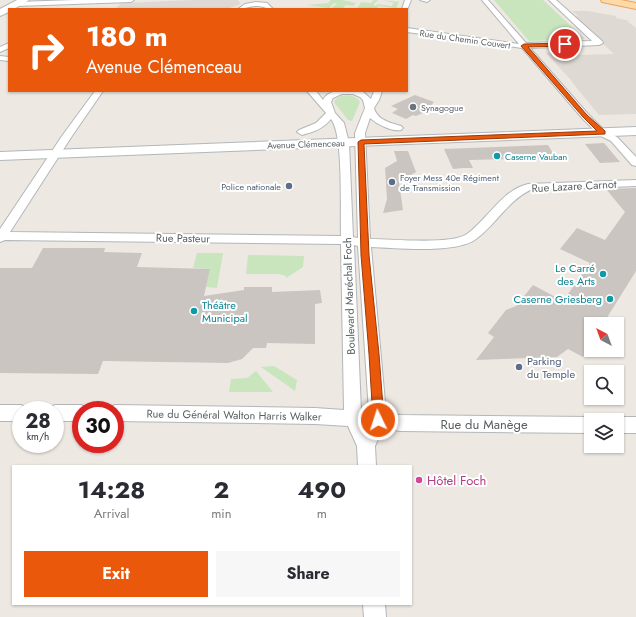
<!DOCTYPE html>
<meta charset="utf-8">
<style>
:root{--surface:#fff;--page:#f7f7f7;--text:#2b2b33;--muted:#7c7c81;--accent:#ea580c}
body{margin:0;font-family:Jost,sans-serif;background:var(--page);color:var(--text);height:100vh;display:flex;flex-direction:column;font-size:15px;white-space:nowrap}
*{box-sizing:border-box;margin:0}
p{font-size:13px;color:var(--muted)}
.icon{flex:none;width:22px;height:22px;fill:none;stroke:currentColor;stroke-width:2;stroke-linecap:round;stroke-linejoin:round}
.map{position:relative;flex:1;overflow:hidden}
.sheet{position:absolute;left:12px;top:465px;width:400px;height:140px;display:flex;flex-direction:column;background:var(--surface);border-radius:0px;box-shadow:0 1px 3px #0004}
.sheet>*{flex:none}
.guide{position:absolute;left:8px;top:8px;width:400px;height:84px;border-radius:0px;box-shadow:0 1px 3px #0004;background:#ea580c;color:#fff;overflow:hidden}
.needle{width:26px;rotate:319deg}
.buttons{position:absolute;left:584px;top:317px;display:grid;gap:8px}
.buttons a{display:grid;place-items:center;width:40px;height:40px;border-radius:0px;background:var(--surface);box-shadow:0 1px 3px #0004;font-size:20px}
.speed{position:absolute;left:12px;top:401px;display:flex;gap:8px;font-size:20px;font-weight:700;text-align:center}
.speed>*{display:grid;place-content:center;width:52px;height:52px;border-radius:50%;background:var(--surface);box-shadow:0 1px 3px #0004;line-height:1}
.speed small{font-size:10px;font-weight:400}
.speed .limit{border:6px solid #d22;background:#fff;color:#111}
.pin{position:absolute;display:grid;place-items:center;width:34px;height:34px;color:#fff;margin:-17px;border:2px solid #fff;border-radius:50%;box-shadow:0 1px 4px #0007}
.me{position:absolute;width:44px;margin:-22px;rotate:356deg;stroke-linejoin:round;filter:drop-shadow(0 0 3px #0008)}
.turn{display:flex;align-items:center;gap:14px;height:84px;padding:0 12px;font-size:18px}
.turn .icon{width:52px;height:52px;stroke-width:2.5}
.turn b{display:block;font-size:28px;line-height:34px}
.eta{display:flex;justify-content:space-evenly;align-items:center;height:68px;text-align:center}
.eta b{font-size:24px;font-weight:700;line-height:28px}
.action{display:flex;gap:8px;margin-top:auto;padding:8px 12px}
.action a{flex:1;height:46px;border-radius:0px;background:var(--accent);color:#fff;font-size:16px;font-weight:700;line-height:46px;text-align:center}
.action a+a{background:var(--page);color:var(--text)}
.map>svg:first-child{display:block}
.education{fill:#dfd9d3}
.green{fill:#c8e5be}
.building{fill:#cac5c1}
.lines{fill:none;stroke-linecap:round;stroke-linejoin:round}
.street-casing{stroke:#b3b6b9;stroke-width:2}
.secondary-casing{stroke:#b1b7ba;stroke-width:2}
.primary-casing{stroke:#efa059;stroke-width:2}
.street{fill:#fff;fill-rule:evenodd}
.secondary{fill:#fff;fill-rule:evenodd}
.primary{fill:#fedaa6;fill-rule:evenodd}
.route{fill:#ea580c;stroke:#983908}
.worship-dot{fill:#6b7280;stroke:#fff;stroke-width:1.5}
.culture-dot{fill:#0f9aa8;stroke:#fff;stroke-width:1.5}
.service-dot{fill:#5c6f8a;stroke:#fff;stroke-width:1.5}
.hotel-dot{fill:#d1479c;stroke:#fff;stroke-width:1.5}
.labels{text-anchor:middle;dominant-baseline:central;stroke-width:4;stroke-linejoin:round;paint-order:stroke}
.far-street-label{font-size:9px;fill:#5a6063;stroke:#fff}
.far-worship-label{font-size:9px;fill:#5b616d;stroke:#fff;text-anchor:start}
.far-culture-label{font-size:9px;fill:#0d838f;stroke:#fff;text-anchor:start}
.far-service-label{font-size:9px;fill:#4e5e75;stroke:#fff;text-anchor:start}
.street-label{font-size:11px;fill:#5a6063;stroke:#fff}
.culture-label{font-size:11px;fill:#0d838f;stroke:#fff;text-anchor:end}
.service-label{font-size:11px;fill:#4e5e75;stroke:#fff;text-anchor:start}
.near-street-label{font-size:13px;fill:#5a6063;stroke:#fff}
.near-hotel-label{font-size:13px;fill:#b23c85;stroke:#fff;text-anchor:start}
</style>
<div class="map">
<svg width="636" height="617" viewBox="0 0 636 617">
<rect width="100%" height="100%" fill="#ede8e2"/>
<path class="education" d="M 193,0 L 238,0 L 241,4 L 226,9 L 116,9 L 120,4 L 123,3 Z
M 572,11 L 588,11 L 616,16 L 616,18 L 630,21 L 627,21 L 636,28 L 636,114 L 599,115 L 571,81 L 572,81 L 546,53 L 574,52 L 577,55 L 614,54 L 574,17 L 578,16 Z"/>
<path class="green" d="M 331,0 L 342,0 L 356,3 L 353,6 L 346,5 L 342,9 L 332,8 L 337,4 L 334,3 L 329,8 L 307,5 L 328,3 Z
M 374,0 L 378,0 L 373,5 L 376,6 L 378,4 L 391,6 L 394,3 L 383,0 L 399,2 L 396,8 L 378,6 L 377,9 L 357,9 L 361,2 L 371,3 Z
M 494,0 L 543,0 L 585,39 L 529,41 Z
M 341,96 C 348,95 356,95 360,102 L 352,121 L 348,120 L 334,102 L 335,100 Z
M 197,253 L 223,253 L 217,288 L 206,287 L 210,269 L 193,268 Z
M 248,255 L 304,256 L 303,267 L 286,278 L 286,276 L 279,274 L 246,274 Z
M 274,366 L 297,380 L 295,391 L 261,367 Z
M 256,371 L 273,392 L 229,392 L 231,379 L 247,378 Z"/>
<path class="building" d="M 415,95 L 434,102 L 425,112 L 416,116 L 413,115 L 406,119 L 392,113 L 398,109 L 391,106 Z
M 604,143 L 620,162 L 600,163 L 585,144 Z
M 548,145 L 556,158 L 469,160 L 473,168 L 463,168 L 453,169 L 444,149 Z
M 394,151 L 408,151 L 416,172 L 399,182 L 403,210 L 383,213 L 387,199 L 385,168 L 397,161 Z
M 636,188 L 636,271 L 603,324 L 591,324 L 591,343 L 583,357 L 568,349 L 557,357 L 476,360 L 494,337 L 488,333 L 506,310 L 516,306 L 533,285 L 563,301 L 590,263 L 560,249 L 577,228 L 605,240 L 625,212 L 606,189 Z
M 43,248 L 105,248 L 104,252 L 142,253 L 137,267 L 210,269 L 204,296 L 244,290 L 244,287 L 272,287 L 272,292 L 320,290 L 322,303 L 315,304 L 315,344 L 267,343 L 266,348 L 253,348 L 242,359 L 228,363 L 103,361 L 98,374 L 0,373 L 0,268 L 32,268 Z"/>
<g class="lines">
<defs>
<path id="street" d="M 75,0 L 134,0 L 131,2 L 16,6 L 13,4 L 16,2 Z
M 405,0 L 411,0 L 407,10 L 407,9 L 402,9 Z
M 420,0 L 430,0 L 427,2 Z
M 482,0 L 488,0 L 526,43 L 592,41 L 549,0 L 556,0 L 602,41 L 603,43 L 599,45 L 530,48 L 588,114 L 605,131 L 617,137 L 636,157 L 636,166 L 632,165 L 611,141 L 599,135 L 582,118 L 522,48 L 407,32 L 407,28 L 519,44 Z
M 256,2 L 267,3 L 273,9 C 267,9 263,6 257,6 C 250,6 245,9 238,9 L 245,4 Z
M 9,43 L 9,48 L 0,52 L 0,47 Z
M 0,56 L 9,57 L 9,61 L 0,60 Z
M 95,91 L 103,91 L 72,136 L 10,232 L 341,236 C 340,212 344,135 331,119 C 323,129 313,132 302,135 L 297,132 L 299,130 L 316,123 L 326,113 L 307,91 L 316,91 L 323,100 C 329,87 350,91 362,91 L 371,99 L 374,91 L 382,91 L 379,100 L 374,108 C 377,120 391,123 401,126 L 403,128 L 401,130 C 392,132 377,124 370,118 L 365,133 L 370,239 C 392,239 451,245 467,234 C 488,219 502,190 528,184 L 636,180 L 636,186 L 530,190 C 508,201 496,224 476,239 C 456,254 397,248 371,247 L 386,413 L 400,415 L 591,417 L 597,420 L 591,420 L 591,433 L 400,431 L 383,428 L 375,446 L 376,466 L 358,466 L 357,446 L 348,426 L 315,424 L 115,421 L 115,410 L 108,410 L 109,408 L 115,405 L 315,408 L 344,410 L 341,244 L 5,240 L 0,242 L 0,229 L 62,136 ZM 342,94 L 353,94 L 360,97 L 363,100 L 365,108 L 355,133 L 358,238 L 353,237 L 349,143 L 344,123 L 335,113 L 331,102 L 333,98 ZM 354,245 L 358,246 L 369,412 L 361,411 Z
M 0,405 L 21,405 L 27,408 L 28,410 L 21,410 L 21,421 L 0,421 Z
M 55,405 L 81,405 L 87,408 L 88,410 L 81,410 L 81,421 L 55,421 L 55,410 L 48,410 L 49,408 Z
M 617,417 L 636,417 L 636,433 L 617,433 L 617,420 L 611,420 Z
M 363,604 L 385,604 L 386,617 L 364,617 Z"/>
<path id="secondary" d="M 17,0 L 29,0 L 14,9 L 9,9 L 9,12 L 0,16 L 0,9 Z
M 636,127 L 636,135 L 0,160 L 0,152 Z"/>
<path id="primary" d="M 601,0 L 621,0 L 636,3 L 636,9 L 602,2 Z"/>
</defs>
<use href="#street" class="street-casing"/>
<use href="#secondary" class="secondary-casing"/>
<use href="#primary" class="primary-casing"/>
<use href="#street" class="street"/>
<use href="#secondary" class="secondary"/>
<use href="#primary" class="primary"/>
</g>
<path class="route" d="M 567,43 L 565,46 L 528,47 L 587,115 L 605,131 L 605,134 L 364,144 L 369,255 L 379,354 L 384,420 L 382,423 L 378,425 L 374,423 L 373,420 L 369,354 L 361,255 L 358,142 L 361,140 L 597,131 L 583,117 L 521,46 L 524,44 Z"/>
<circle class="worship-dot" cx="413" cy="107" r="4"/>
<g class="culture-dot">
<circle cx="497" cy="156" r="4"/>
<circle cx="603" cy="274" r="4"/>
<circle cx="610" cy="299" r="4"/>
<circle cx="194" cy="311" r="4"/>
</g>
<g class="service-dot">
<circle cx="392" cy="182" r="4"/>
<circle cx="289" cy="186" r="4"/>
<circle cx="519" cy="367" r="4"/>
</g>
<circle class="hotel-dot" cx="419" cy="480" r="4"/>
<g class="labels">
<g class="far-street-label">
<text transform="translate(465 39) rotate(8)">Rue du Chemin Couvert</text>
<text transform="translate(306 144) rotate(-2)">Avenue Clémenceau</text>
</g>
<g class="far-worship-label">
<text x="421" y="107">Synagogue</text>
</g>
<g class="far-culture-label">
<text x="505" y="156">Caserne Vauban</text>
</g>
<g class="far-service-label">
<text x="400" y="177">Foyer Mess 40e Régiment<tspan x="400" dy="10">de Transmission</tspan></text>
<text x="281" y="186" text-anchor="end">Police nationale</text>
</g>
<g class="street-label">
<text transform="translate(574 186) rotate(-3)">Rue Lazare Carnot</text>
<text transform="translate(183 238) rotate(1)">Rue Pasteur</text>
<text transform="translate(349 296) rotate(-92)">Boulevard Maréchal Foch</text>
<text transform="translate(234 415) rotate(1)">Rue du Général Walton Harris Walker</text>
</g>
<g class="culture-label">
<text x="595" y="268">Le Carré<tspan x="595" dy="13">des Arts</tspan></text>
<text x="602" y="299">Caserne Griesberg</text>
<text x="202" y="305" text-anchor="start">Théâtre<tspan x="202" dy="13">Municipal</tspan></text>
</g>
<g class="service-label">
<text x="527" y="361">Parking<tspan x="527" dy="13">du Temple</tspan></text>
</g>
<g class="near-street-label">
<text x="484" y="424">Rue du Manège</text>
</g>
<g class="near-hotel-label">
<text x="427" y="480">Hôtel Foch</text>
</g>
</g>
</svg>
<div class="buttons">
<a><svg class="needle" viewBox="-14 -14 28 28"><path d="M0-13l5 13h-10z" fill="#e53935"/><path d="M0 13l5-13h-10z" fill="#7c7c81"/></svg></a>
<a><svg class="icon" aria-label="search" viewBox="0 0 24 24"><circle cx="10" cy="10" r="6"/><path d="M15 15l6 6"/></svg></a>
<a><svg class="icon" aria-label="layers" viewBox="0 0 24 24"><path d="M12 4l9 5-9 5-9-5zM3 14l9 5 9-5"/></svg></a>
</div>
<div class="speed"><div>28<small>km/h</small></div><div class="limit">30</div></div>
<div class="pin" style="left:565px;top:44px;background:#d93025"><svg class="icon" aria-label="arrive" viewBox="0 0 24 24"><path d="M6 21V4h12l-3 4 3 4H6"/></svg></div>
<svg class="me" style="left:378px;top:420px" viewBox="-20 -20 40 40"><circle r="17" fill="#ea580c" stroke="#fff" stroke-width="3"/><path d="M0-11L8 9 0 5-8 9z" fill="#fff"/></svg>
<div class="guide">
<div class="turn"><svg class="icon" aria-label="right" viewBox="0 0 24 24"><path d="M7 20v-9h11M14 6l5 5-5 5"/></svg><div><b>180 m</b>Avenue Clémenceau</div></div>
</div>
<section class="sheet">
<div class="eta">
<div><b>14:28</b><p>Arrival</p></div>
<div><b>2</b><p>min</p></div>
<div><b>490</b><p>m</p></div>
</div>
<div class="action"><a>Exit</a><a>Share</a></div>
</section>
</div>
